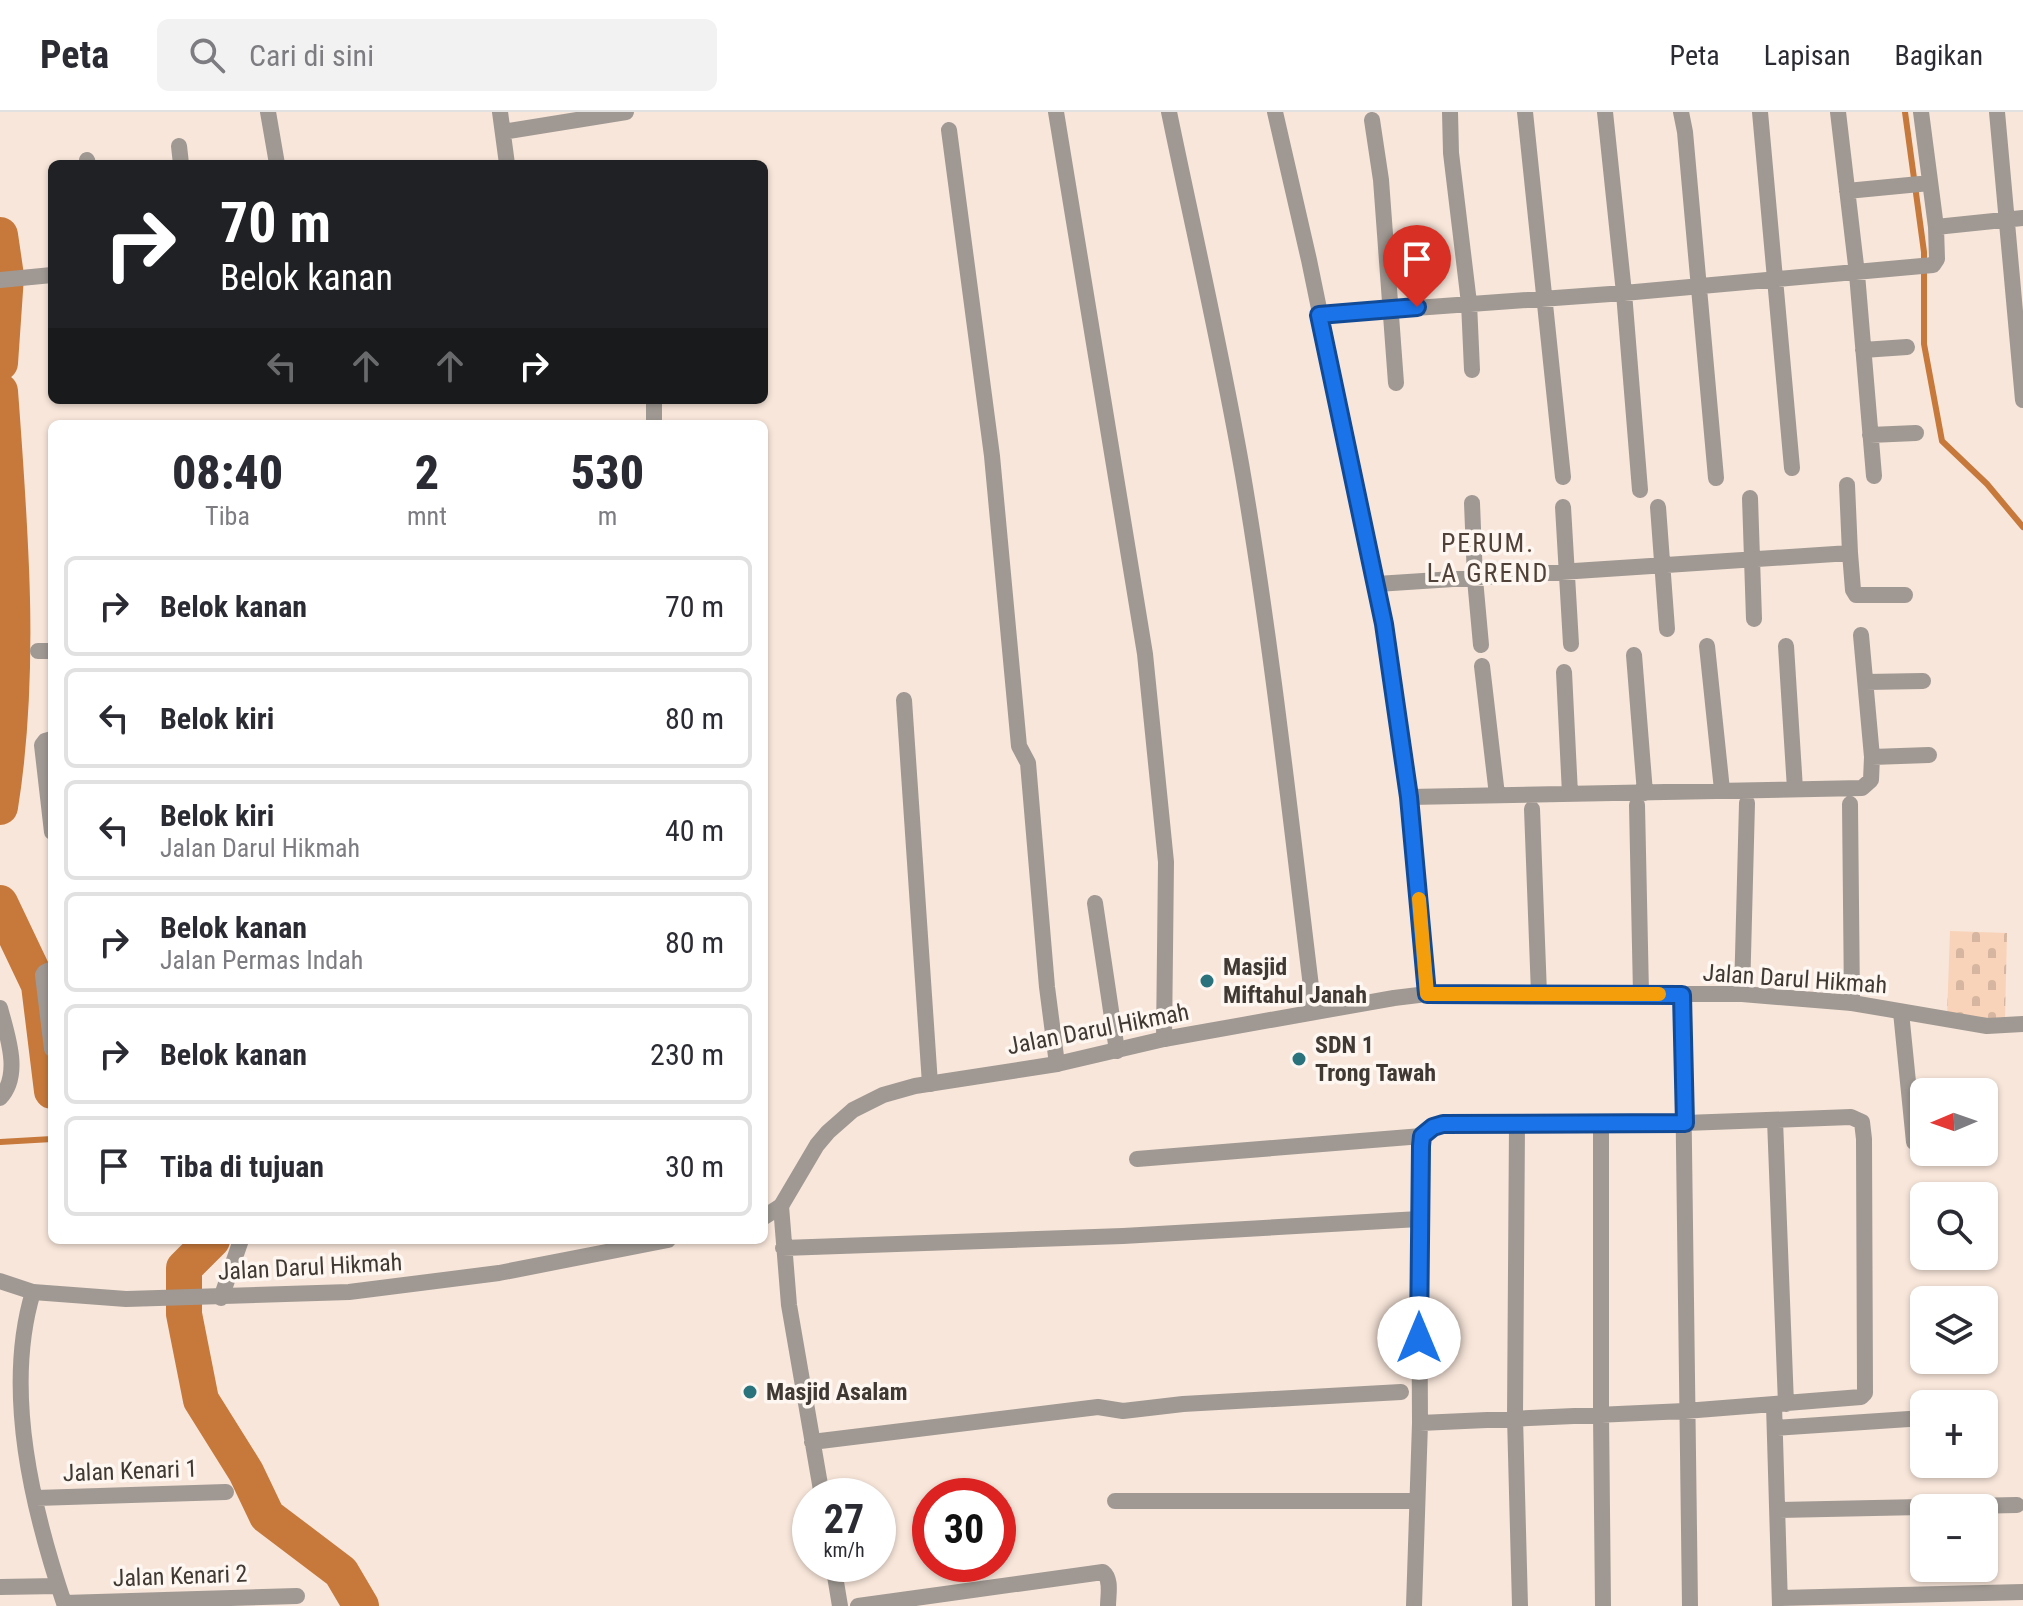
<!DOCTYPE html>
<html lang="id">
<meta charset="utf-8">
<style>
:root{--surface:#fff;--page:#f2f2f3;--text:#2b2b33;--muted:#7c7c81;--line:#e1e1e2}
body{margin:0;font-family:"Roboto Condensed",sans-serif;background:var(--page);color:var(--text);height:100vh;display:flex;flex-direction:column;font-size:30px;white-space:nowrap}
*{box-sizing:border-box;margin:0}
p{font-size:26px;color:var(--muted)}
.icon{flex:none;width:44px;height:44px;fill:none;stroke:currentColor;stroke-width:2;stroke-linecap:round;stroke-linejoin:round}
.map{position:relative;flex:1;overflow:hidden}
.side{position:absolute;left:48px;top:308px;width:720px;height:824px;display:flex;flex-direction:column;background:var(--surface);border-radius:12px;box-shadow:0 2px 6px #0004}
.side>*{flex:none}
.hud{position:absolute;left:48px;top:48px;width:720px;height:244px;border-radius:12px;box-shadow:0 2px 6px #0004;background:#202124;color:#fff;overflow:hidden}
.needle{width:52px;rotate:268deg}
.buttons{position:absolute;left:1910px;top:966px;display:grid;gap:16px}
.buttons a{display:grid;place-items:center;width:88px;height:88px;border-radius:12px;background:var(--surface);box-shadow:0 2px 6px #0004;font-size:40px}
.speed{position:absolute;left:792px;top:1366px;display:flex;gap:16px;font-size:40px;font-weight:700;text-align:center}
.speed>*{display:grid;place-content:center;width:104px;height:104px;border-radius:50%;background:var(--surface);box-shadow:0 2px 6px #0004;line-height:1}
.speed small{font-size:20px;font-weight:400}
.speed .limit{border:12px solid #d22;background:#fff;color:#111}
.pin{position:absolute;display:grid;place-items:center;width:68px;height:68px;color:#fff;margin:-82px -34px;border-radius:50% 50% 50% 0;rotate:-45deg;box-shadow:0 0 8px #0007}
.pin .icon{rotate:45deg}
.me{position:absolute;width:88px;margin:-44px;rotate:0deg;stroke-linejoin:round;filter:drop-shadow(0 0 6px #0008)}
.turn{display:flex;align-items:center;gap:28px;height:168px;padding:0 40px;font-size:36px}
.turn .icon{width:104px;height:104px;stroke-width:2.5}
.turn b{display:block;font-size:56px;line-height:68px}
.lanes{display:flex;align-items:center;height:76px;padding:0 40px;background:#0003;justify-content:center;gap:40px;direction:ltr}
.lanes .off{opacity:.35}
.eta{display:flex;justify-content:space-evenly;align-items:center;height:136px;text-align:center}
.eta b{font-size:48px;font-weight:800;line-height:56px}
ul{padding:0;list-style:none}
li{display:flex;align-items:center;gap:24px;height:100px;margin:0 16px 12px;padding:0 24px;border:4px solid var(--line);border-radius:12px}
li div{flex:1}
li b{display:block;font-size:30px}
li em{font-style:normal}
header{display:flex;align-items:center;gap:48px;box-sizing:border-box;height:112px;padding:0 40px;background:var(--surface);border-bottom:2px solid var(--line)}
header strong{font-size:38px}
nav{display:flex;gap:44px;margin-inline-start:auto;font-size:28px}
.search{width:560px;height:72px;background:var(--page);display:flex;align-items:center;gap:20px;box-sizing:border-box;padding:0 28px;border-radius:12px;color:var(--muted);font-size:30px}
.map>svg:first-child{display:block}
.cemetery{fill:url(#cemetery-stones)}
.lines{fill:none;stroke-linecap:round;stroke-linejoin:round}
.stream{stroke:#c6793b;stroke-width:6}
.river{stroke:#c6793b;stroke-width:36}
.minor{stroke:#a09993;stroke-width:16}
.tertiary{stroke:#a09993;stroke-width:16}
.route-casing{stroke:#114b97;stroke-width:20}
.route{stroke:#1a73e8;stroke-width:14}
.slow{stroke:#f59e0b;stroke-width:14}
.poi-dot{fill:#2a737c;stroke:#fdf6f1;stroke-width:3}
.labels{text-anchor:middle;dominant-baseline:central;stroke-width:7;stroke-linejoin:round;paint-order:stroke}
.poi-label{font-size:24px;font-weight:bold;fill:#3f3833;stroke:#fdf6f1;text-anchor:start}
.street-label{font-size:24px;fill:#3f3833;stroke:#fdf6f1}
.neighbourhood-label{font-size:26px;letter-spacing:2px;fill:#504238;stroke:#fdf6f1}
</style>
<header>
<strong>Peta</strong>
<div class="search"><svg class="icon" aria-label="search" viewBox="0 0 24 24"><circle cx="10" cy="10" r="6"/><path d="M15 15l6 6"/></svg>Cari di sini</div>
<nav><a>Peta</a><a>Lapisan</a><a>Bagikan</a></nav>
</header>
<div class="map">
<svg width="2023" height="1494" viewBox="0 0 2023 1494">
<defs>
<pattern id="cemetery-stones" width="16" height="16" patternUnits="userSpaceOnUse" patternTransform="scale(2)"><rect width="16" height="16" fill="#f8d3b9"/><path d="M2 7V4a2 2 0 0 1 4 0v3zM10 15v-3a2 2 0 0 1 4 0v3z" fill="#d6b6a0"/></pattern>
</defs>
<rect width="100%" height="100%" fill="#f8e6da"/>
<path class="cemetery" d="M 1950,819 L 2007,821 L 2005,907 L 1947,905 Z"/>
<g class="lines">
<path class="stream" d="M 1905,0 L 1924,140 L 1924,232 L 1942,329 L 1987,372 L 2023,415
M 0,1030 L 52,1027"/>
<path class="river" d="M 0,123 L 6,164 L 0,251
M 0,279 C 10,416 22,558 0,695
M 0,791 L 39,873 L 52,979
M 212,1128 L 184,1156 L 184,1202 L 201,1288 L 246,1360 L 267,1404 L 341,1460 L 361,1494"/>
<path class="minor" d="M 268,0 L 277,52
M 500,0 L 507,52
M 1056,0 L 1145,542 L 1166,750 L 1164,927
M 1169,0 C 1194,121 1222,241 1243,363 C 1273,540 1292,720 1314,899
M 1275,0 L 1309,148 L 1384,512 L 1409,685 L 1427,882
M 1450,0 L 1451,41 L 1469,191 L 1472,258
M 1525,0 L 1563,365
M 1605,0 L 1624,181 L 1640,378
M 1681,0 L 1685,20 L 1716,366
M 1760,0 L 1792,356
M 1838,0 L 1857,162 L 1874,364
M 1921,0 L 1936,115
M 1997,0 L 2023,288
M 1372,8 L 1381,68 L 1396,271
M 949,18 L 992,344 L 1019,634 L 1028,651 L 1047,875 L 1057,952
M 503,20 L 626,0
M 179,34 L 181,52
M 87,48 L 88,52
M 1847,79 L 1930,71
M 0,168 L 52,163
M 1319,203 L 1624,181 L 1933,153 L 1937,147 L 1936,115 L 2023,106
M 1863,238 L 1907,235
M 654,288 L 654,312
M 1870,323 L 1916,321
M 1750,386 L 1754,507
M 1472,391 L 1475,467 L 1481,533
M 1563,395 L 1571,532
M 1658,395 L 1667,517
M 1850,441 L 1853,478 L 1856,483 L 1905,483
M 1377,472 L 1850,441 L 1847,373
M 1707,534 L 1722,678
M 1786,534 L 1795,677
M 38,539 L 52,539
M 1634,543 L 1645,681
M 1482,554 L 1497,683
M 1564,560 L 1570,682
M 1866,570 L 1923,569
M 904,588 L 930,972
M 52,627 L 45,629 L 42,633 L 52,720
M 1872,645 L 1929,643
M 1409,685 L 1862,676 L 1871,668 L 1872,645 L 1861,523
M 1850,692 L 1852,891
M 1637,693 L 1641,882
M 1532,697 L 1539,882
M 1095,791 L 1117,939
M 52,857 L 45,860 L 43,863 L 52,937
M 1742,882 L 1747,691
M 1682,883 L 1690,1494
M 0,896 C 7,923 22,963 0,986
M 1901,900 L 1914,1030
M 1775,1008 L 1786,1292
M 1601,1011 L 1601,1303 L 1603,1494
M 1517,1012 L 1515,1305 L 1520,1494
M 1137,1047 L 1422,1024
M 781,1094 L 789,1193 L 822,1384
M 783,1136 L 1123,1124 L 1419,1107
M 33,1180 C 3,1279 33,1399 65,1494
M 221,1186 L 241,1128
M 1774,1293 L 1780,1494
M 1775,1316 L 1924,1306
M 812,1330 L 1098,1295 L 1123,1299 L 1183,1292 L 1401,1280
M 36,1386 L 226,1380
M 1115,1389 L 1417,1389
M 1779,1398 L 2017,1393
M 833,1452 L 840,1494
M 0,1475 L 58,1474
M 1780,1486 L 2023,1480
M 64,1491 L 297,1484
M 858,1494 L 1103,1460 C 1112,1467 1108,1483 1108,1494
M 1414,1494 L 1420,1311 L 1419,1107 L 1422,1024 L 1433,1015 L 1443,1012 L 1685,1011 L 1851,1005 L 1862,1010 L 1864,1027 L 1865,1281 L 1861,1285 L 1685,1299 L 1420,1311"/>
<path class="tertiary" d="M 764,1105 L 781,1094 L 817,1033 L 828,1020 L 853,998 L 883,983 L 915,974 L 1057,952 L 1164,927 L 1394,886 L 1427,882 L 1742,882 L 1852,891 L 1987,914 L 2023,912
M 0,1169 L 33,1180 L 126,1187 L 349,1180 L 499,1161 L 668,1128"/>
</g>
<g class="lines">
<defs>
<path id="route" d="M 1417,195 L 1319,203 L 1384,512 L 1409,685 L 1427,882 L 1682,883 L 1685,1011 L 1443,1012 L 1433,1015 L 1422,1024 L 1421,1034 L 1419,1226"/>
</defs>
<use href="#route" class="route-casing"/>
<use href="#route" class="route"/>
<path class="slow" d="M 1419,787 L 1427,882 L 1659,882"/>
</g>
<g class="poi-dot">
<circle cx="1207" cy="869" r="8"/>
<circle cx="1299" cy="947" r="8"/>
<circle cx="750" cy="1280" r="8"/>
</g>
<g class="labels">
<g class="poi-label">
<text x="1223" y="855">Masjid<tspan x="1223" dy="28">Miftahul Janah</tspan></text>
<text x="1315" y="933">SDN 1<tspan x="1315" dy="28">Trong Tawah</tspan></text>
<text x="766" y="1280">Masjid Asalam</text>
</g>
<g class="street-label">
<text transform="translate(1795 867) rotate(4)">Jalan Darul Hikmah</text>
<text transform="translate(1098 917) rotate(-11)">Jalan Darul Hikmah</text>
<text transform="translate(310 1155) rotate(-3)">Jalan Darul Hikmah</text>
<text transform="translate(130 1359) rotate(-2)">Jalan Kenari 1</text>
<text transform="translate(180 1464) rotate(-2)">Jalan Kenari 2</text>
</g>
<g class="neighbourhood-label">
<text x="1488" y="431">PERUM.<tspan x="1488" dy="30">LA GREND</tspan></text>
</g>
</g>
</svg>
<div class="buttons">
<a><svg class="needle" viewBox="-14 -14 28 28"><path d="M0-13l5 13h-10z" fill="#e53935"/><path d="M0 13l5-13h-10z" fill="#7c7c81"/></svg></a>
<a><svg class="icon" aria-label="search" viewBox="0 0 24 24"><circle cx="10" cy="10" r="6"/><path d="M15 15l6 6"/></svg></a>
<a><svg class="icon" aria-label="layers" viewBox="0 0 24 24"><path d="M12 4l9 5-9 5-9-5zM3 14l9 5 9-5"/></svg></a>
<a>+</a>
<a>−</a>
</div>
<div class="speed"><div>27<small>km/h</small></div><div class="limit">30</div></div>
<div class="pin" style="left:1417px;top:195px;background:#d93025"><svg class="icon" aria-label="arrive" viewBox="0 0 24 24"><path d="M6 21V4h12l-3 4 3 4H6"/></svg></div>
<svg class="me" style="left:1419px;top:1226px" viewBox="-20 -20 40 40"><circle r="19" fill="#fff"/><path d="M0-13L10 11 0 6-10 11z" fill="#1a73e8"/></svg>
<div class="hud">
<div class="turn"><svg class="icon" aria-label="right" viewBox="0 0 24 24"><path d="M7 20v-9h11M14 6l5 5-5 5"/></svg><div><b>70 m</b>Belok kanan</div></div>
<div class="lanes"><svg class="icon off" aria-label="left" viewBox="0 0 24 24"><path d="M17 20v-9H6M10 6l-5 5 5 5"/></svg><svg class="icon off" aria-label="ahead" viewBox="0 0 24 24"><path d="M12 20V5M6 11l6-6 6 6"/></svg><svg class="icon off" aria-label="ahead" viewBox="0 0 24 24"><path d="M12 20V5M6 11l6-6 6 6"/></svg><svg class="icon" aria-label="right" viewBox="0 0 24 24"><path d="M7 20v-9h11M14 6l5 5-5 5"/></svg></div>
</div>
<section class="side">
<div class="eta">
<div><b>08:40</b><p>Tiba</p></div>
<div><b>2</b><p>mnt</p></div>
<div><b>530</b><p>m</p></div>
</div>
<ul>
<li><svg class="icon" aria-label="right" viewBox="0 0 24 24"><path d="M7 20v-9h11M14 6l5 5-5 5"/></svg><div><b>Belok kanan</b></div><em>70 m</em></li>
<li><svg class="icon" aria-label="left" viewBox="0 0 24 24"><path d="M17 20v-9H6M10 6l-5 5 5 5"/></svg><div><b>Belok kiri</b></div><em>80 m</em></li>
<li><svg class="icon" aria-label="left" viewBox="0 0 24 24"><path d="M17 20v-9H6M10 6l-5 5 5 5"/></svg><div><b>Belok kiri</b><p>Jalan Darul Hikmah</p></div><em>40 m</em></li>
<li><svg class="icon" aria-label="right" viewBox="0 0 24 24"><path d="M7 20v-9h11M14 6l5 5-5 5"/></svg><div><b>Belok kanan</b><p>Jalan Permas Indah</p></div><em>80 m</em></li>
<li><svg class="icon" aria-label="right" viewBox="0 0 24 24"><path d="M7 20v-9h11M14 6l5 5-5 5"/></svg><div><b>Belok kanan</b></div><em>230 m</em></li>
<li><svg class="icon" aria-label="arrive" viewBox="0 0 24 24"><path d="M6 21V4h12l-3 4 3 4H6"/></svg><div><b>Tiba di tujuan</b></div><em>30 m</em></li>
</ul>
</section>
</div>
